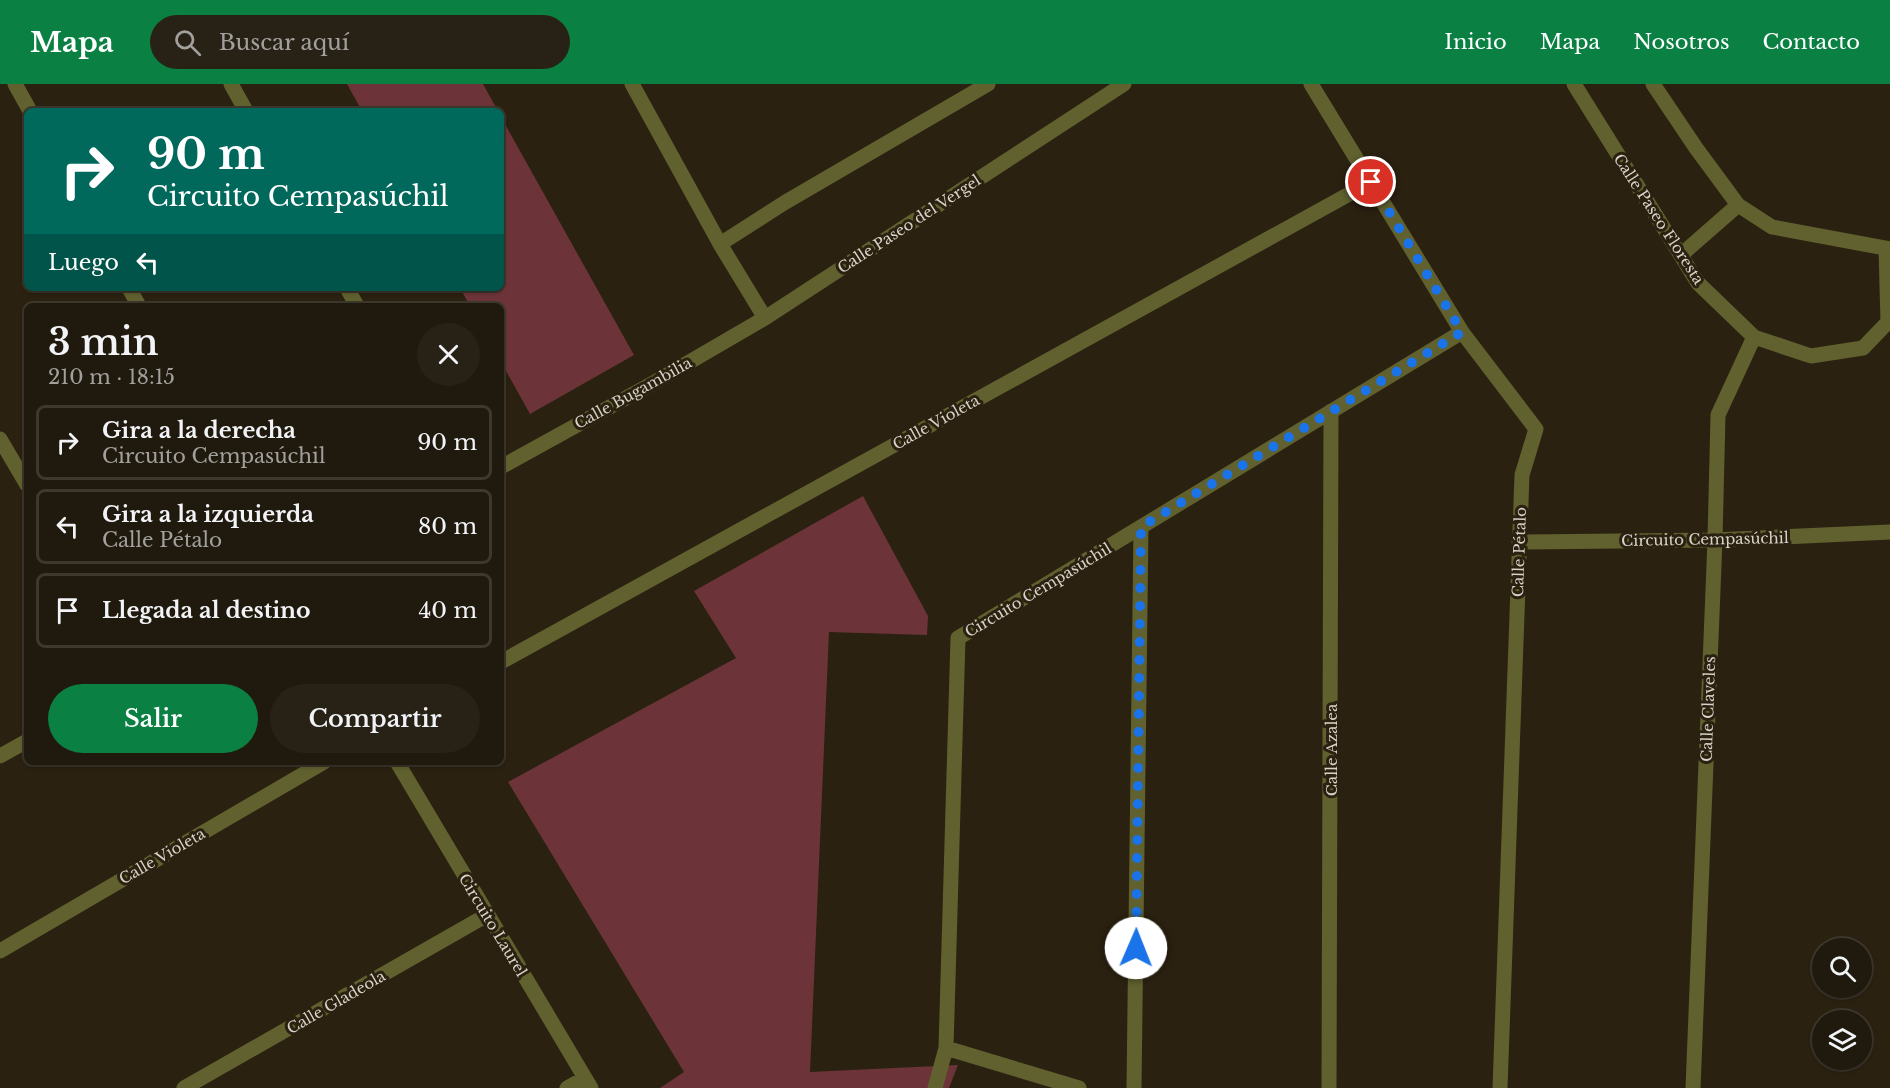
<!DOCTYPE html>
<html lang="es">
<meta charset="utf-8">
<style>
:root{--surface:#20190d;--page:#282216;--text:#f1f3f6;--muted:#a2a09d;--line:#3d382e;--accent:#0b8043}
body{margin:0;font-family:"Libre Baskerville",serif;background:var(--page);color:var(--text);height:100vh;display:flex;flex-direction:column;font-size:22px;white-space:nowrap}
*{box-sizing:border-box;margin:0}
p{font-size:20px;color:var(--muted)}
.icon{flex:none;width:33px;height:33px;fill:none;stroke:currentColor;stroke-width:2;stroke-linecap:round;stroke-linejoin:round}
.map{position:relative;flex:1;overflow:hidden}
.panel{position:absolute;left:24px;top:219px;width:480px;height:462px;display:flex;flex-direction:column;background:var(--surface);border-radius:9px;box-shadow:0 2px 4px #0004,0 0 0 2px var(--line)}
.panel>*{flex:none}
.banner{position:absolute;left:24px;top:24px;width:480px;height:183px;border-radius:9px;box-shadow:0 2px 4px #0004,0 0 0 2px var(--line);background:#00695c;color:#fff;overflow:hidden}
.buttons{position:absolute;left:1812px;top:854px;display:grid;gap:12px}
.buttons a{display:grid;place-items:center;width:60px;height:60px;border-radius:50%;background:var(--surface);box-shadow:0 2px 4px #0004,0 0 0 2px var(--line);font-size:30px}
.pin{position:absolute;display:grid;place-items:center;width:51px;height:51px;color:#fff;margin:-26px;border:3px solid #fff;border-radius:50%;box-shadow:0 2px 6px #0007}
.me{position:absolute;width:66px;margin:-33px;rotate:1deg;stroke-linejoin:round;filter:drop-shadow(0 0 4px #0008)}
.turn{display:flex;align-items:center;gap:21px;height:126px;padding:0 24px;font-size:27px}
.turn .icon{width:78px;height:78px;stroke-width:2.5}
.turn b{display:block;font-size:42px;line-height:51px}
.then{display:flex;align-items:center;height:57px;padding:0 24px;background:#0003;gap:12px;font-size:22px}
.round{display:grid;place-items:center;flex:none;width:63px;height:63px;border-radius:32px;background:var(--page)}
.summary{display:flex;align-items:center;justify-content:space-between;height:102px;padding:0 24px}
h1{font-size:36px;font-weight:600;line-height:45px}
.primary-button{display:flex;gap:12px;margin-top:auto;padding:12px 24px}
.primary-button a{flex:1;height:69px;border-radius:36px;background:var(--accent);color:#fff;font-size:24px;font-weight:600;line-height:69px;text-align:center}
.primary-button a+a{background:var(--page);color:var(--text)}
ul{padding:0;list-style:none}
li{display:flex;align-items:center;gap:18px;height:75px;margin:0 12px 9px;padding:0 12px;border:3px solid var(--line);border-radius:9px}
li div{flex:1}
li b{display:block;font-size:22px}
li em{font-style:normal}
header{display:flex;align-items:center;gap:36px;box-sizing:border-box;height:84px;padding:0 30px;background:var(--accent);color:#fff}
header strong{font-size:28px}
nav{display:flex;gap:33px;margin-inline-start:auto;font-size:21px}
.search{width:420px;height:54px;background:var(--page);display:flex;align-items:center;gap:15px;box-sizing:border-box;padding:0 21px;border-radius:33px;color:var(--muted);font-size:22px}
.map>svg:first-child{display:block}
.green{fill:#6c3438}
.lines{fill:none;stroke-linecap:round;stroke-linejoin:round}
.minor{stroke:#60612f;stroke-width:15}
.tertiary{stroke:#60612f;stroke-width:15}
.route{stroke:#1a73e8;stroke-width:10;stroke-dasharray:0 18}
.labels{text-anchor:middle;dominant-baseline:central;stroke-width:6;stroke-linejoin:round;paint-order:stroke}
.street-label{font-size:15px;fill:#d8d2c7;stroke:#2b2111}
</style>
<header>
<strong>Mapa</strong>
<div class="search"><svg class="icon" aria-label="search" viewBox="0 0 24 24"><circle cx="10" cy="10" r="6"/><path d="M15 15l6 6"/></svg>Buscar aquí</div>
<nav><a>Inicio</a><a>Mapa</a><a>Nosotros</a><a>Contacto</a></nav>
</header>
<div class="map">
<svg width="1890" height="1004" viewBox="0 0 1890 1004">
<rect width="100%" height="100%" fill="#2b2111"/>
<path class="green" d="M 347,0 L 483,0 L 498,27 L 362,27 Z
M 501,33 L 634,271 L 530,330 L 501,278 L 501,222 L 470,222 L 460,204 L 501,204 Z
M 863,412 L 928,532 L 927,551 L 829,548 L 810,988 L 958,981 L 949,1004 L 660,1004 L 684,988 L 508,698 L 736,574 L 694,507 Z"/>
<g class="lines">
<path class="minor" d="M 15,0 L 30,27
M 231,0 L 246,27
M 632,0 L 720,160 L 765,234
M 1311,0 L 1462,248 L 1536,345 L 1522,391 L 1500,1004
M 720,160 L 784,119 L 988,0
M 129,204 L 139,222
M 347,204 L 357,222
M 0,355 L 27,401
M 501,383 L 655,298 L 765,234 L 1124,0
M 1519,458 L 1715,456 L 1890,448
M 501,578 L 1371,98
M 0,672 L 27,657
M 397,678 L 591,1004
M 0,867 L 324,678
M 946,964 L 1079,1004
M 184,1004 L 487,831
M 567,1004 L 585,994
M 935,1004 L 946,964 L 958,554 L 1462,248
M 1134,1004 L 1141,443
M 1329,1004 L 1331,327
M 1693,1004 L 1715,456 L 1718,331 L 1754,253"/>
<path class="tertiary" d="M 1574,0 L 1698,199 L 1754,253 L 1811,272 L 1863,264 L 1888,238 L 1890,238
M 1653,0 L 1696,64 L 1738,121 L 1772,143 L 1890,165
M 1886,165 L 1888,238
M 1681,171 L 1738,121"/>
</g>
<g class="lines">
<path class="route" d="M 1136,864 L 1141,443 L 1462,248 L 1371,98"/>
</g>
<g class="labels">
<g class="street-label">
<text transform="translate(1659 135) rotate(57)">Calle Paseo Floresta</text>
<text transform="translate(909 140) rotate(-33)">Calle Paseo del Vergel</text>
<text transform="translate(633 309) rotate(-29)">Calle Bugambilia</text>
<text transform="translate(936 338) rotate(-29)">Calle Violeta</text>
<text transform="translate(1705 455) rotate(-1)">Circuito Cempasúchil</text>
<text transform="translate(1519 468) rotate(-88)">Calle Pétalo</text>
<text transform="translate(1038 506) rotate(-31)">Circuito Cempasúchil</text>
<text transform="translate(1708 625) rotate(-88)">Calle Claveles</text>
<text transform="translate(1331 666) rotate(-90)">Calle Azalea</text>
<text transform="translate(162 772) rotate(-30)">Calle Violeta</text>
<text transform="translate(493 841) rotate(59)">Circuito Laurel</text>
<text transform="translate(336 918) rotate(-30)">Calle Gladeola</text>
</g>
</g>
</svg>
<div class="buttons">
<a><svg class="icon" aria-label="search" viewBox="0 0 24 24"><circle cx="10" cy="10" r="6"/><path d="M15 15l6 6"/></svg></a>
<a><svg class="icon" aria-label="layers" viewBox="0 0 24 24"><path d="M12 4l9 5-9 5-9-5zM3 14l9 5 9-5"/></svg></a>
</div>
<div class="pin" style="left:1371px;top:98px;background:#d93025"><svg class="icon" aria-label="arrive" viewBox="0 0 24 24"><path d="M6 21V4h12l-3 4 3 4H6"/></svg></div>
<svg class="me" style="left:1136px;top:864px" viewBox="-20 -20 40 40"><circle r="19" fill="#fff"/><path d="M0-13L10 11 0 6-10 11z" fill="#1a73e8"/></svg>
<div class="banner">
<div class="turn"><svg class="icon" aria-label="right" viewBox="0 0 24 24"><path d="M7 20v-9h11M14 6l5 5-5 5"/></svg><div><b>90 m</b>Circuito Cempasúchil</div></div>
<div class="then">Luego<svg class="icon" aria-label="left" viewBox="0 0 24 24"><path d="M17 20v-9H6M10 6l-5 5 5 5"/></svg></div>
</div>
<section class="panel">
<div class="summary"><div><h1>3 min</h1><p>210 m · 18:15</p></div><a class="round"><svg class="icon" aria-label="close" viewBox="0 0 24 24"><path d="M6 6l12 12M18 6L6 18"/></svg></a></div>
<ul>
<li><svg class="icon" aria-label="right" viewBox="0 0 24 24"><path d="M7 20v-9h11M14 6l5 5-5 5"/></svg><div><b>Gira a la derecha</b><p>Circuito Cempasúchil</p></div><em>90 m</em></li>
<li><svg class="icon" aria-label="left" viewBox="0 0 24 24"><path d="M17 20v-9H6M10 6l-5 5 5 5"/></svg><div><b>Gira a la izquierda</b><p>Calle Pétalo</p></div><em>80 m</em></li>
<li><svg class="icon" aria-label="arrive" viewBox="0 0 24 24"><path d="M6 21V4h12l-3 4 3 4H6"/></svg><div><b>Llegada al destino</b></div><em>40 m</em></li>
</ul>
<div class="primary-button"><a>Salir</a><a>Compartir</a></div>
</section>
</div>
